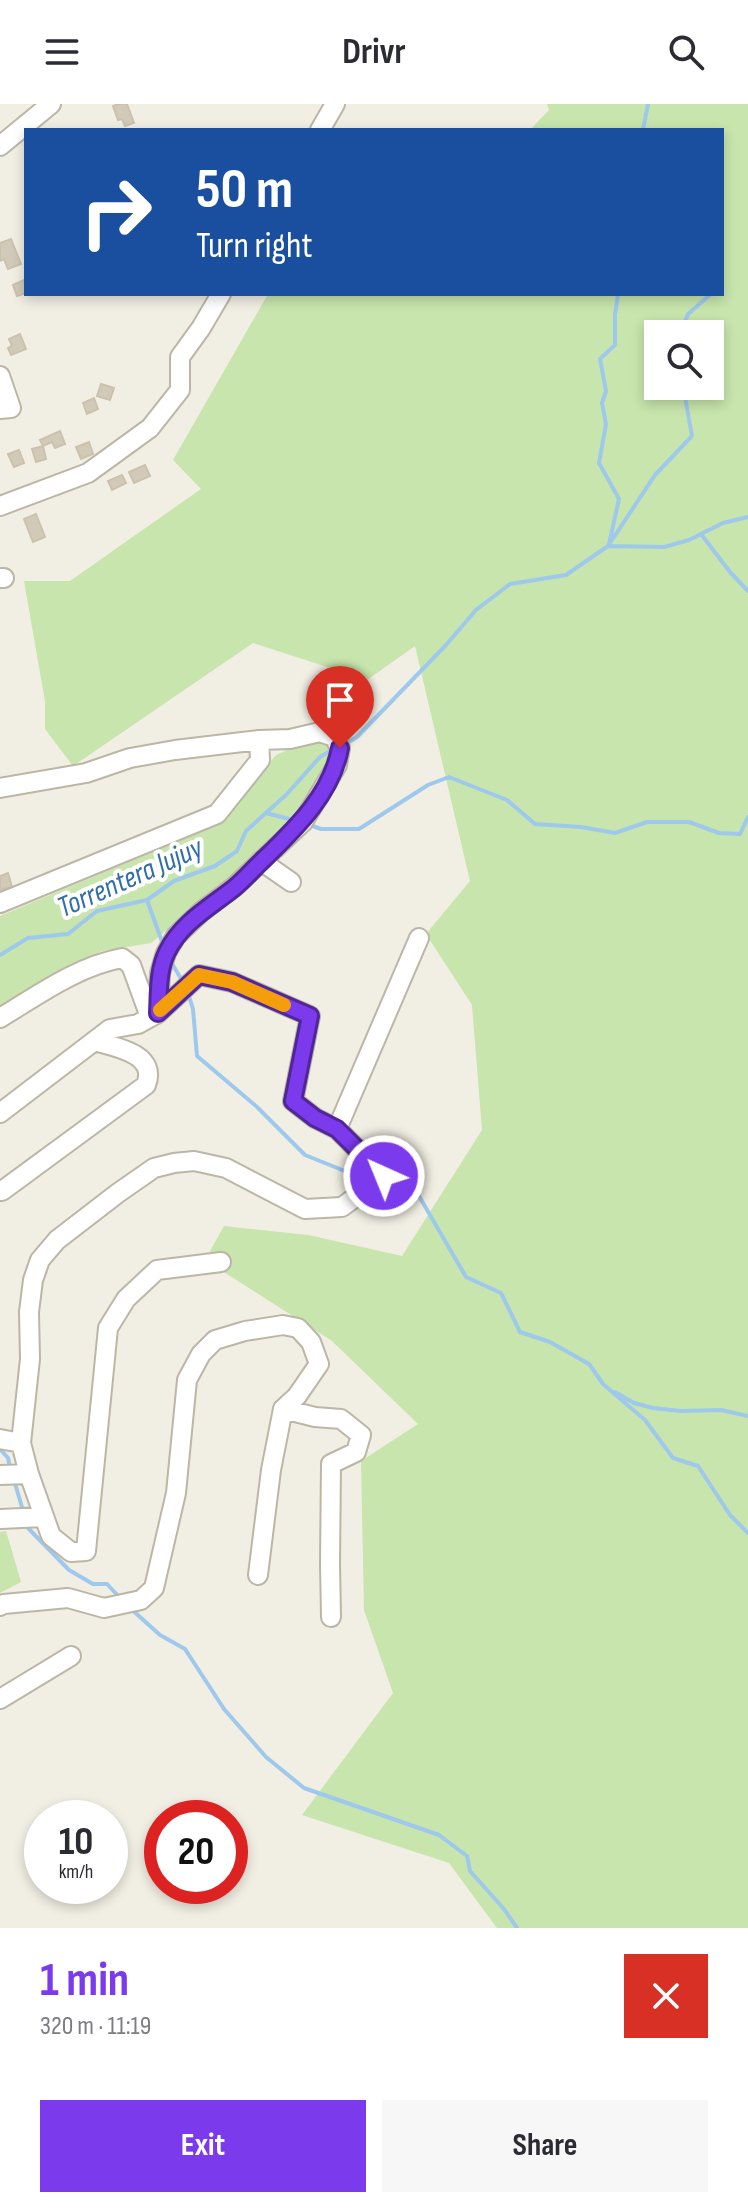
<!DOCTYPE html>
<meta charset="utf-8">
<style>
:root{--surface:#fff;--page:#f7f7f7;--text:#2b2b33;--muted:#7c7c81;--accent:#7c3aed}
body{margin:0;font-family:"Sofia Sans Condensed",sans-serif;background:var(--page);color:var(--text);height:100vh;display:flex;flex-direction:column;font-size:30px;white-space:nowrap}
*{box-sizing:border-box;margin:0}
p{font-size:26px;color:var(--muted)}
.icon{flex:none;width:44px;height:44px;fill:none;stroke:currentColor;stroke-width:2;stroke-linecap:round;stroke-linejoin:round}
.map{position:relative;height:1824px;overflow:hidden}
.side{display:flex;flex-direction:column;background:var(--surface);flex:1}
.side>*{flex:none}
.hud{position:absolute;left:24px;top:24px;width:700px;height:168px;border-radius:0px;box-shadow:0 4px 12px #0003;background:#1a4fa0;color:#fff;overflow:hidden}
.controls{position:absolute;left:644px;top:216px;display:grid;gap:16px}
.controls a{display:grid;place-items:center;width:80px;height:80px;border-radius:0px;background:var(--surface);box-shadow:0 4px 12px #0003;font-size:40px}
.speed{position:absolute;left:24px;top:1696px;display:flex;gap:16px;font-size:40px;font-weight:700;text-align:center}
.speed>*{display:grid;place-content:center;width:104px;height:104px;border-radius:50%;background:var(--surface);box-shadow:0 4px 12px #0003;line-height:1}
.speed small{font-size:20px;font-weight:400}
.speed .limit{border:12px solid #d22;background:#fff;color:#111}
.pin{position:absolute;display:grid;place-items:center;width:68px;height:68px;color:#fff;margin:-82px -34px;border-radius:50% 50% 50% 0;rotate:-45deg;box-shadow:0 0 8px #0007}
.pin .icon{rotate:45deg}
.me{position:absolute;width:88px;margin:-44px;rotate:316deg;stroke-linejoin:round;filter:drop-shadow(0 0 6px #0008)}
.turn{display:flex;align-items:center;gap:28px;height:168px;padding:0 40px;font-size:36px}
.turn .icon{width:104px;height:104px;stroke-width:2.5}
.turn b{display:block;font-size:56px;line-height:68px}
.round{display:grid;place-items:center;flex:none;width:84px;height:84px;border-radius:0px;background:var(--page)}
.headline{display:flex;align-items:center;justify-content:space-between;height:136px;padding:0 40px}
h1{font-size:48px;font-weight:700;line-height:60px;color:var(--accent)}
.action{display:flex;gap:16px;margin-top:auto;padding:16px 40px}
.action a{flex:1;height:92px;border-radius:0px;background:var(--accent);color:#fff;font-size:32px;font-weight:700;line-height:92px;text-align:center}
.action a+a{background:var(--page);color:var(--text)}
header{display:flex;justify-content:space-between;align-items:center;height:104px;padding:0 40px;background:var(--surface);font-size:36px;font-weight:700}
.map>svg:first-child{display:block}
.green{fill:#c7e5ac;fill-rule:evenodd}
.lines{fill:none;stroke-linecap:round;stroke-linejoin:round}
.stream{stroke:#9fc8ed;stroke-width:4}
.building{fill:#d2cab9;stroke:#ccc2ac;stroke-width:2}
.minor-casing{stroke:#bcb6a6;stroke-width:22}
.minor{stroke:#fff;stroke-width:18}
.route-casing{stroke:#51269a;stroke-width:20}
.route{stroke:#7c3aed;stroke-width:14}
.slow{stroke:#f59e0b;stroke-width:14}
.labels{text-anchor:middle;dominant-baseline:central;stroke-width:8;stroke-linejoin:round;paint-order:stroke}
.water-label{font-size:30px;font-style:italic;fill:#316eaa;stroke:#fff}
</style>
<header><svg class="icon" aria-label="menu" viewBox="0 0 24 24"><path d="M4 6h16M4 12h16M4 18h16"/></svg>Drivr<svg class="icon" aria-label="search" viewBox="0 0 24 24"><circle cx="10" cy="10" r="6"/><path d="M15 15l6 6"/></svg></header>
<div class="map">
<svg width="748" height="1824" viewBox="0 0 748 1824">
<rect width="100%" height="100%" fill="#f1eee3"/>
<path class="green" d="M 547,0 L 748,0 L 748,1824 L 497,1824 L 449,1759 L 302,1711 L 393,1589 L 364,1506 L 361,1357 L 418,1320 L 332,1237 L 205,1156 L 224,1122 L 308,1131 L 402,1152 L 482,1026 L 472,901 L 426,830 L 470,777 L 415,542 L 367,576 L 253,539 L 73,662 L 45,625 L 45,597 L 24,477 L 70,477 L 201,385 L 173,356 L 268,190 L 722,190 L 722,26 L 530,26 L 549,6 ZM 658,230 L 710,230 L 710,282 L 658,282 Z
M 310,636 L 325,638 L 332,652 L 301,704 L 241,764 L 151,839 L 102,847 L 44,877 L 0,904 L 0,812 L 220,720 L 276,651 Z
M 6,1427 L 21,1478 L 0,1489 L 0,1428 Z"/>
<g class="lines">
<path class="stream" d="M 643,26 L 648,0
M 680,230 L 688,210 L 711,190
M 701,430 L 730,468 L 748,487
M 609,440 L 619,395 L 599,359 L 606,320 L 602,299 L 606,287 L 600,255 L 615,241 L 615,211 L 618,190
M 608,442 L 664,443 L 689,436 L 723,419 L 748,413
M 347,639 L 357,633 L 446,541 L 476,506 L 510,480 L 566,471 L 608,442 L 655,371 L 692,332 L 683,282
M 266,709 L 293,716
M 310,721 L 321,725 L 359,725 L 428,681 L 449,673 L 507,696 L 535,720 L 581,723 L 615,729 L 647,718 L 689,718 L 719,729 L 740,730 L 748,713
M 147,796 L 164,843
M 0,851 L 28,834 L 68,830 L 97,807 L 147,796 L 174,777 L 215,762 L 237,747 L 246,727 L 287,690 L 320,653 L 332,646
M 171,858 L 183,878
M 188,889 L 193,905 L 197,952 L 256,1002 L 305,1051 L 367,1076
M 384,1081 L 419,1092 L 466,1173 L 501,1189 L 520,1228 L 550,1238 L 589,1260 L 603,1280 L 645,1316 L 673,1354 L 698,1362 L 730,1411 L 748,1429
M 615,1288 L 634,1299 L 653,1304 L 681,1307 L 721,1306 L 748,1312
M 0,1345 L 8,1354 L 10,1363
M 14,1376 L 24,1410
M 26,1418 L 27,1423 L 69,1466 L 93,1480 L 107,1480 L 121,1495
M 130,1504 L 160,1531 L 185,1545 L 224,1605 L 266,1653 L 304,1684 L 439,1731 L 467,1752 L 470,1767 L 504,1805 L 517,1824"/>
</g>
<path class="building" d="M 119,0 L 127,0 L 134,19 L 125,22 L 122,15 L 118,16 L 113,2 Z
M 11,135 L 21,160 L 8,165 L 4,155 L 0,157 L 0,139 Z
M 26,175 L 26,189 L 17,192 L 13,181 Z
M 20,230 L 26,245 L 11,251 L 8,244 L 12,242 L 9,235 Z
M 101,280 L 114,284 L 110,296 L 97,292 Z
M 94,294 L 98,305 L 87,310 L 83,299 Z
M 60,327 L 65,340 L 55,344 L 52,338 L 43,342 L 40,336 Z
M 89,338 L 93,350 L 81,355 L 76,343 Z
M 43,342 L 46,355 L 36,358 L 32,345 Z
M 19,346 L 24,359 L 14,363 L 8,350 Z
M 145,361 L 150,372 L 134,379 L 129,368 Z
M 122,371 L 126,379 L 112,386 L 108,377 Z
M 36,410 L 45,433 L 33,438 L 24,415 Z
M 8,769 L 12,783 L 0,786 L 0,772 Z"/>
<g class="lines">
<defs>
<path id="minor" d="M 320,26 L 335,0
M 0,42 L 51,0
M 0,272 L 11,304 L 0,305
M 0,402 L 88,369 L 150,324 L 180,286 L 180,253 L 201,224 L 221,190
M 0,474 L 4,474
M 0,684 L 86,669 L 130,654 L 175,646 L 259,636 L 290,635 L 320,628 L 334,633 L 340,644 L 337,661 L 303,718 L 234,783 L 201,808 L 176,832 L 166,849 L 160,869 L 158,909 L 138,920 L 110,925 L 0,1009
M 261,757 L 291,778
M 0,799 L 217,710 L 260,656 L 259,636
M 158,909 L 199,871 L 232,878 L 310,912 L 293,997 L 315,1014 L 337,1025
M 0,914 C 38,891 78,862 122,854 L 131,861 L 150,913
M 2,1087 L 146,981 C 158,950 116,943 94,937
M 221,1158 L 157,1166 L 126,1195 L 108,1224 L 86,1447 L 71,1448 L 51,1432 L 29,1370 L 21,1339 L 30,1255 L 29,1208 L 33,1176 L 40,1156 L 57,1136 L 118,1089 L 154,1064 L 174,1059 L 194,1057 L 226,1064 L 305,1105 L 342,1103 L 384,1072 L 337,1025 L 419,834
M 283,1305 L 315,1313 L 341,1315 L 361,1331 L 356,1348 L 331,1360 L 330,1460 L 331,1513
M 0,1335 L 21,1339
M 0,1371 L 29,1370
M 0,1415 L 44,1413
M 0,1502 L 4,1500 L 68,1494 L 104,1504 L 141,1496 L 154,1484 L 176,1389 L 187,1276 L 201,1250 L 215,1236 L 245,1227 L 283,1221 L 298,1224 L 311,1238 L 319,1260 L 297,1292 L 283,1305 L 271,1366 L 258,1471
M 0,1595 L 71,1552"/>
</defs>
<use href="#minor" class="minor-casing"/>
<use href="#minor" class="minor"/>
</g>
<g class="lines">
<defs>
<path id="route" d="M 340,644 C 332,689 297,723 265,754 C 254,764 245,775 234,784 C 210,803 181,819 167,848 C 158,866 159,889 158,909 L 199,871 L 232,878 L 310,912 L 293,997 L 315,1014 L 337,1025 L 384,1072"/>
</defs>
<use href="#route" class="route-casing"/>
<use href="#route" class="route"/>
<path class="slow" d="M 160,906 L 199,871 L 232,878 L 284,901"/>
</g>
<g class="labels">
<g class="water-label">
<text transform="translate(130 774) rotate(-24)">Torrentera Jujuy</text>
</g>
</g>
</svg>
<div class="controls">
<a><svg class="icon" aria-label="search" viewBox="0 0 24 24"><circle cx="10" cy="10" r="6"/><path d="M15 15l6 6"/></svg></a>
</div>
<div class="speed"><div>10<small>km/h</small></div><div class="limit">20</div></div>
<div class="pin" style="left:340px;top:644px;background:#d93025"><svg class="icon" aria-label="arrive" viewBox="0 0 24 24"><path d="M6 21V4h12l-3 4 3 4H6"/></svg></div>
<svg class="me" style="left:384px;top:1072px" viewBox="-20 -20 40 40"><circle r="17" fill="#7c3aed" stroke="#fff" stroke-width="3"/><path d="M0-11L8 9 0 5-8 9z" fill="#fff"/></svg>
<div class="hud">
<div class="turn"><svg class="icon" aria-label="right" viewBox="0 0 24 24"><path d="M7 20v-9h11M14 6l5 5-5 5"/></svg><div><b>50 m</b>Turn right</div></div>
</div>
</div>
<section class="side">
<div class="headline"><div><h1>1 min</h1><p>320 m · 11:19</p></div><a class="round" style="background:#d93025;color:#fff"><svg class="icon" aria-label="close" viewBox="0 0 24 24"><path d="M6 6l12 12M18 6L6 18"/></svg></a></div>
<div class="action"><a>Exit</a><a>Share</a></div>
</section>
